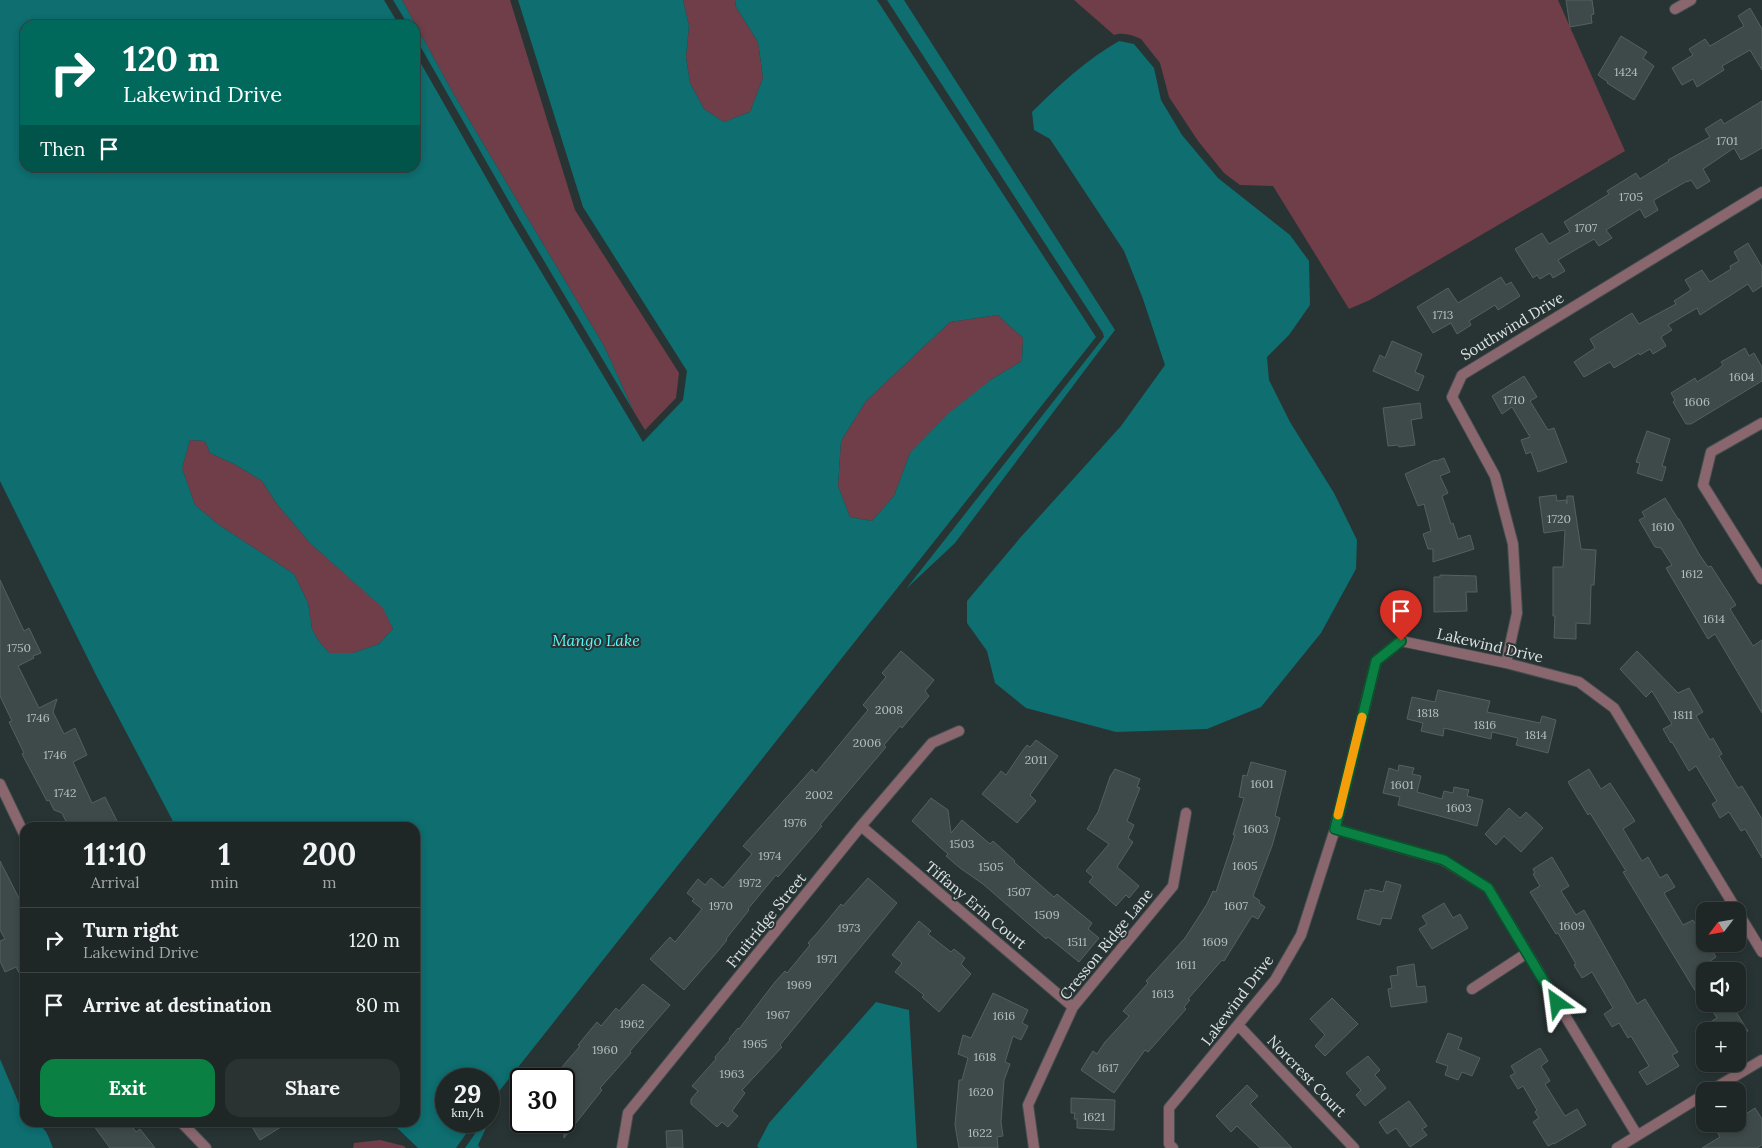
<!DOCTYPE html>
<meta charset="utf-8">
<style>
:root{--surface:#1e2626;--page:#2b3232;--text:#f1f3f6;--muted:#a1a5a7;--line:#3c4343;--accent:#0b8043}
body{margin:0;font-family:Lora,serif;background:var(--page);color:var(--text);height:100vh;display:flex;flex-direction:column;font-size:19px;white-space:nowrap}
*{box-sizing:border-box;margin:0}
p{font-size:16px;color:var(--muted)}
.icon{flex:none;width:28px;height:28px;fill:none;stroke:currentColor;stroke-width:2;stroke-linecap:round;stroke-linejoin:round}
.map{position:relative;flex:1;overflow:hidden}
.panel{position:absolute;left:20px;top:822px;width:400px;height:305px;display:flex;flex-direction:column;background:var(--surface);border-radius:15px;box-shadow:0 2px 8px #0003,0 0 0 1px var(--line)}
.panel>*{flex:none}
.top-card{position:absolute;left:20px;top:20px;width:400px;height:152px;border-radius:15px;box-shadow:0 2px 8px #0003,0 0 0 1px var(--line);background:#00695c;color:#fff;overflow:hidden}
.needle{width:32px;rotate:239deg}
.fabs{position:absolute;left:1696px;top:902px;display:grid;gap:10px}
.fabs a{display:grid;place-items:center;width:50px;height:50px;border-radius:10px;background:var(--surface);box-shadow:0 2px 8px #0003,0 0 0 1px var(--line);font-size:25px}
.speed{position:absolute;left:435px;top:1068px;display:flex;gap:10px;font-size:25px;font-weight:700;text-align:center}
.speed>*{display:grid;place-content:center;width:65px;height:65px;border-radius:50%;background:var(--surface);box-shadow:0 2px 8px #0003,0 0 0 1px var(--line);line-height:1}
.speed small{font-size:12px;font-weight:400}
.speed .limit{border:2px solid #111;border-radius:8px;background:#fff;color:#111}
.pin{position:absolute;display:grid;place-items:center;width:42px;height:42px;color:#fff;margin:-51px -21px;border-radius:50% 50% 50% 0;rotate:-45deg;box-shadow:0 0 5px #0007}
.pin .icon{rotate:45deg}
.me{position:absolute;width:55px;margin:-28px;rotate:329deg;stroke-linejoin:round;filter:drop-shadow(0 0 4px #0008)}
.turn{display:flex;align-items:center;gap:18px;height:105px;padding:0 20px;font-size:22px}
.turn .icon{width:65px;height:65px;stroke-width:2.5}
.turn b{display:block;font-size:35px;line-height:42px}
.then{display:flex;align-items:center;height:48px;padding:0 20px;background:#0003;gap:10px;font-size:19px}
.eta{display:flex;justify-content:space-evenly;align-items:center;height:85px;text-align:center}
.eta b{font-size:30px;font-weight:700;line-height:35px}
.primary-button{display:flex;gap:10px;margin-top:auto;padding:10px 20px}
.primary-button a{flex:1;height:58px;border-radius:15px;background:var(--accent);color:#fff;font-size:20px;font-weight:700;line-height:58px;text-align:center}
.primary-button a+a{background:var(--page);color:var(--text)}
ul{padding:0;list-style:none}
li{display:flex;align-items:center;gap:15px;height:65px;padding:0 20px;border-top:1px solid var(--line)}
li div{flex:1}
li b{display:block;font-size:19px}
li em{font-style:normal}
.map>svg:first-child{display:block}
.green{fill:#6f3e49}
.water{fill:#0e6e70;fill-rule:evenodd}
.building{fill:#3e4a4a;stroke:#556060}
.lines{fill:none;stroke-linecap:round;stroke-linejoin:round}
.street-casing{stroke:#454f4f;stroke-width:12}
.street{stroke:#8a676e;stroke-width:10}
.route-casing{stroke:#07532c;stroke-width:12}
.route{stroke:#0b8043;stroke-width:9}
.slow{stroke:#f59e0b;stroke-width:9}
.labels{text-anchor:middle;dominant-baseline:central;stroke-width:4;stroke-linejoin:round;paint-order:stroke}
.number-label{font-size:12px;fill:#b5bebe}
.street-label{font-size:15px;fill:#dde4e4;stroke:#283333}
.water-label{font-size:16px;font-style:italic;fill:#5af8fb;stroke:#283333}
</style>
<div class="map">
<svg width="1762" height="1148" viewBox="0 0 1762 1148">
<rect width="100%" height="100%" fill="#283333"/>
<path class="green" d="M 402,0 L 510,0 L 575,210 L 679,373 L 676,398 L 645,430 L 634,412 L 604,346 L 453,93 Z
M 683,0 L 735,0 L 736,7 L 758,42 L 763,78 L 750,112 L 724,122 L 704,109 L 690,83 L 686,57 L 689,26 Z
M 1074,0 L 1558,0 L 1625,151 L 1370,300 L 1349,309 L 1273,186 L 1240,185 L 1224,173 L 1198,141 L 1169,97 L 1160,63 L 1141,39 C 1133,35 1122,32 1114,35 Z
M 998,315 L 1023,338 L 1022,361 L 992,379 L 910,453 L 894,496 L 872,521 L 850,517 L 838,486 L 841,441 L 866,401 L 950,322 Z
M 190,440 L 205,441 L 210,453 L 236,465 L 262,481 L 277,504 L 310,543 L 384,608 L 393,629 L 379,644 L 353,653 L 329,653 L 318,640 L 312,629 L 308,603 L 294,574 L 219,525 L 195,505 L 182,468 Z
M 380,1140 L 404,1146 L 406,1148 L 353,1148 L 354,1143 Z"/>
<path class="water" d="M 0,0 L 384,0 L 399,25 L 25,25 L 25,168 L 415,168 L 415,53 L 512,223 L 643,442 L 683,400 L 687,371 L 583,207 L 518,0 L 683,0 L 689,26 L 686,57 L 690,83 L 704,109 L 724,122 L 750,112 L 763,78 L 758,42 L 736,7 L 735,0 L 877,0 L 1096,337 L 489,1104 L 489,1079 L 446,1079 L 446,1121 L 475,1121 L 456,1148 L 418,1148 L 392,1123 L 415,1122 L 415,828 L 176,827 L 96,675 L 0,481 ZM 998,315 L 1023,338 L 1022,361 L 992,379 L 949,413 L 910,453 L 894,496 L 872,521 L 850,517 L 838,486 L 841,441 L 866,401 L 950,322 ZM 190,440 L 205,441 L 210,453 L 236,465 L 262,481 L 277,504 L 310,543 L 383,608 L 393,629 L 379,644 L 353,653 L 329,653 L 318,640 L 312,629 L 308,603 L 294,574 L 219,525 L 195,505 L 182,468 Z
M 393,0 L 402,0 L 453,93 L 604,346 L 634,412 L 519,219 L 415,37 L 415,25 L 408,25 Z
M 887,0 L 904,0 L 1115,330 L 955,543 L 906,589 L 1104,337 L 1103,333 Z
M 1119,41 L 1134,44 L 1154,68 L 1161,100 L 1182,135 L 1218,178 L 1290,235 L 1309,261 L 1310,305 L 1289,335 L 1267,357 L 1269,380 L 1290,422 L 1334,493 L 1357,540 L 1356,569 L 1321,633 L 1261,707 L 1207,729 L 1116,732 L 1026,708 L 995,683 L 987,651 L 967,623 L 967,601 L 1020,538 L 1121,426 L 1165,365 L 1143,299 L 1124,251 L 1050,139 L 1034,130 L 1032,112 C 1059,85 1086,60 1119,41 Z
M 876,1002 L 909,1010 L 917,1148 L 759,1148 L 757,1146 L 769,1123 Z
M 0,1059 L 23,1113 L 25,1115 L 25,1122 C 44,1122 47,1132 53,1148 L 0,1148 Z
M 497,1105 L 478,1145 L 480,1148 L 465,1148 L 484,1121 L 489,1121 L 489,1116 Z"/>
<path class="building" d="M 1566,0 L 1592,0 L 1594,14 L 1591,15 L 1592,23 L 1570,27 Z
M 1750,8 L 1762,29 L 1762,70 L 1750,50 L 1722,66 L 1724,70 L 1697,87 L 1693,79 L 1682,85 L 1672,68 L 1693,55 L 1689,49 L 1705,39 L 1710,46 L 1744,26 L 1738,16 Z
M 1621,36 L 1647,52 L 1643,58 L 1654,66 L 1634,100 L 1607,83 L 1608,82 L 1598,75 Z
M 1762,101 L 1762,148 L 1741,160 L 1734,148 L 1703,169 L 1710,181 L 1697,189 L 1691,180 L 1687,182 L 1687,181 L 1654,200 L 1654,202 L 1658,210 L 1645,218 L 1640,209 L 1606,230 L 1612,238 L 1599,246 L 1594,239 L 1558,260 L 1565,271 L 1553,278 L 1550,273 L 1540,279 L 1537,275 L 1533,278 L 1515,249 L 1542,233 L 1549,244 L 1570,232 L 1564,222 L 1609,194 L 1607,191 L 1636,173 L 1640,179 L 1669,161 L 1668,160 L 1710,137 L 1705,129 L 1721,119 L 1724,124 Z
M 1748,243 L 1762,267 L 1762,286 L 1753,292 L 1748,284 L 1700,315 L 1697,308 L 1668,325 L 1672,330 L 1661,337 L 1666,346 L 1653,354 L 1650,349 L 1640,355 L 1639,353 L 1614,368 L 1610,362 L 1584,377 L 1574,362 L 1595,348 L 1590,339 L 1632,313 L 1639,324 L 1676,304 L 1674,301 L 1691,290 L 1685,280 L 1702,270 L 1710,282 L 1731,269 L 1730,266 L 1739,261 L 1734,252 Z
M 1501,277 L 1506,285 L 1511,282 L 1520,296 L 1498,310 L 1495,305 L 1469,321 L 1471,325 L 1457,334 L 1451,323 L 1433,333 L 1417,307 L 1448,288 L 1458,303 Z
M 1392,341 L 1422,354 L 1415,372 L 1424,376 L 1418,391 L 1373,371 L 1380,355 L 1385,358 Z
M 1745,348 L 1749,356 L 1754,353 L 1762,367 L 1762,381 L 1691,424 L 1686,424 L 1673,402 L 1675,400 L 1671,393 L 1695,378 L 1697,382 L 1718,369 L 1723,365 L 1721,362 Z
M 1524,376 L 1537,397 L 1530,401 L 1548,430 L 1554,428 L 1567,462 L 1538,472 L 1531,452 L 1526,454 L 1521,440 L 1530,437 L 1512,407 L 1502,414 L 1492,396 Z
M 1420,403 L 1422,418 L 1411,420 L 1415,445 L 1399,447 L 1398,445 L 1388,446 L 1383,408 Z
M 1647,431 L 1670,439 L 1662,466 L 1666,467 L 1662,481 L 1637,473 L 1640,463 L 1636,462 Z
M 1444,458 L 1450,472 L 1440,476 L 1448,493 L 1442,496 L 1451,524 L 1453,523 L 1458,539 L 1470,535 L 1474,549 L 1433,562 L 1433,549 L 1428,549 L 1423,534 L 1431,531 L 1424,504 L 1418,506 L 1405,474 L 1435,460 L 1436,461 Z
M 1556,495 L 1557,501 L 1566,500 L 1567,504 L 1567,496 L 1573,496 L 1581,549 L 1596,550 L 1594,585 L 1591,585 L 1590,624 L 1576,623 L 1576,639 L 1554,638 L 1555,616 L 1553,616 L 1553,567 L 1563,567 L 1565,530 L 1544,533 L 1539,497 Z
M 1665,498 L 1678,519 L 1679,519 L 1699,554 L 1708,567 L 1711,566 L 1736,605 L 1730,609 L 1753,646 L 1762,640 L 1762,713 L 1715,634 L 1708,639 L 1666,568 L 1672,565 L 1661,548 L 1655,547 L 1639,520 L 1645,517 L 1642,512 Z
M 1440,575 L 1476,576 L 1477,592 L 1466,592 L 1467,611 L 1434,612 L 1434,577 L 1440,577 Z
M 0,580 L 24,631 L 29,628 L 41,653 L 33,656 L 34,658 L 18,666 L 39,708 L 57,699 L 53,712 L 64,734 L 75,728 L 87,755 L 73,762 L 92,803 L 105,797 L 118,823 L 109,828 L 69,828 L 62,813 L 54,810 L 49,800 L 47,801 L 22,754 L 24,753 L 9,722 L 12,721 L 0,696 Z
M 901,651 L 934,680 L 925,691 L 929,696 L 902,728 L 900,726 L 884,745 L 886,747 L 820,825 L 822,826 L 778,877 L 776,875 L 748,909 L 749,910 L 726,939 L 727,940 L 718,951 L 684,990 L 650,959 L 670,937 L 675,942 L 702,909 L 692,901 L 694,899 L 687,893 L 698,879 L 705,885 L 711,878 L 723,888 L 752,854 L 743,846 L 812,769 L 816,773 L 868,710 L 863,705 L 886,677 L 882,673 Z
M 1637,651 L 1678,693 L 1689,688 L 1703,712 L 1696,716 L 1710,740 L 1713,738 L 1722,754 L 1719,756 L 1738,788 L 1742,786 L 1762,819 L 1762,858 L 1745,829 L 1741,831 L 1729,812 L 1720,818 L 1712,804 L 1717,801 L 1696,766 L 1689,771 L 1672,742 L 1671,743 L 1663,729 L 1672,724 L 1652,691 L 1646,697 L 1620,669 Z
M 1438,690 L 1490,701 L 1487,712 L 1540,723 L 1542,716 L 1556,720 L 1548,753 L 1516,745 L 1518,738 L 1492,732 L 1491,739 L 1444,728 L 1443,736 L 1421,731 L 1423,723 L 1407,719 L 1412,697 L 1435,702 Z
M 1036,740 L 1058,756 L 1030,795 L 1036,801 L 1017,823 L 982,794 L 1001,771 L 1006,775 L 1023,750 L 1027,745 L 1030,747 Z
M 1251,762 L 1286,771 L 1275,816 L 1280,818 L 1272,846 L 1253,896 L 1260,901 L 1259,903 L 1265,907 L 1258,919 L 1252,916 L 1224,961 L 1222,960 L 1188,999 L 1190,1000 L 1184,1007 L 1186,1009 L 1148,1052 L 1145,1050 L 1114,1093 L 1081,1070 L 1093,1051 L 1097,1054 L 1105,1042 L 1129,1016 L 1123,1011 L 1148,983 L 1146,981 L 1185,938 L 1207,904 L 1213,891 L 1216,892 L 1235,835 L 1233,835 L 1244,798 L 1239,797 L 1243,775 L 1247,776 Z
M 1399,765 L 1414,768 L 1412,774 L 1421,776 L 1417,792 L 1442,799 L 1444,791 L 1453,793 L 1454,787 L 1469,790 L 1467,796 L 1483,800 L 1477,826 L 1398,805 L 1400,797 L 1383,793 L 1389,768 L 1398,771 Z
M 1115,769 L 1140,779 L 1137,787 L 1140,788 L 1127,821 L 1134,825 L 1128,838 L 1133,842 L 1117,867 L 1139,886 L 1129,898 L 1126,895 L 1116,906 L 1089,882 L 1093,877 L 1086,871 L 1109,844 L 1087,829 L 1098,812 L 1110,777 Z
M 1589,769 L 1601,789 L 1610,783 L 1635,821 L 1623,829 L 1642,861 L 1648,857 L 1660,878 L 1667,874 L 1675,887 L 1664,893 L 1683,925 L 1693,920 L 1705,940 L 1705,944 L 1708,944 L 1716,957 L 1707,963 L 1712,971 L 1705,971 L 1705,1007 L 1623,872 L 1626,871 L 1590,813 L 1588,815 L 1568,782 Z
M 931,798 L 948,810 L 951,833 L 962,820 L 990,844 L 993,841 L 1015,861 L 1014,862 L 1054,897 L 1057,894 L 1092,923 L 1088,929 L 1099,938 L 1079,962 L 1048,937 L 1046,939 L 983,884 L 960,868 L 946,856 L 948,854 L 940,847 L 912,821 Z
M 1509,808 L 1520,818 L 1526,812 L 1543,828 L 1521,852 L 1504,836 L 1496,845 L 1485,834 Z
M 1552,857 L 1569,886 L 1561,891 L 1576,915 L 1584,910 L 1637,1004 L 1645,999 L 1678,1052 L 1672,1055 L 1679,1066 L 1647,1085 L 1639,1072 L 1649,1066 L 1631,1036 L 1628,1038 L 1619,1023 L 1612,1027 L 1604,1014 L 1613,1008 L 1592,972 L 1582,978 L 1574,965 L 1576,964 L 1558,933 L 1556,934 L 1530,892 L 1540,886 L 1533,874 L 1535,873 L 1533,869 Z
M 0,861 L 25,910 L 25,984 L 16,967 L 5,972 L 0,961 L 0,941 L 5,939 L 0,930 Z
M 868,878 L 897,903 L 780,1045 L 782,1047 L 742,1090 L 745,1093 L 732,1111 L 738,1116 L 728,1127 L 722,1122 L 717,1127 L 691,1104 L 691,1099 L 698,1091 L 692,1086 L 716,1059 L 715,1057 L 730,1040 L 729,1039 L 738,1028 L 739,1029 L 775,982 L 785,971 L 787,973 L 796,962 L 810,945 L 808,943 L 818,932 L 841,904 L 843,906 Z
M 1386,881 L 1401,885 L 1391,919 L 1382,918 L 1380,925 L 1357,919 L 1365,890 L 1369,891 L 1370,889 L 1383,892 Z
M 1444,903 L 1453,918 L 1460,914 L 1468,928 L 1432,949 L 1419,929 L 1427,924 L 1422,916 Z
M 919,921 L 931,931 L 928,934 L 951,952 L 954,949 L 965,958 L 961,964 L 971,974 L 939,1012 L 922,997 L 924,995 L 895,972 L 902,963 L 892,955 Z
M 1414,964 L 1417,987 L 1425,986 L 1427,1002 L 1391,1007 L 1388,989 L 1392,988 L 1390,976 L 1398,975 L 1397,967 Z
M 643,984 L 670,1005 L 630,1051 L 631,1053 L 600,1088 L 602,1090 L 564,1138 L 564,1077 L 568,1072 L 562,1067 L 580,1046 L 578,1045 L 597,1022 L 601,1026 L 616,1008 L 619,1011 Z
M 993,993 L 1028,1010 L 1022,1023 L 1028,1026 L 1021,1040 L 1013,1036 L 1005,1062 L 1010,1064 L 1004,1080 L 1001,1122 L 1003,1136 L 997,1137 L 998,1148 L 959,1148 L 955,1125 L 959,1080 L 962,1080 L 968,1058 L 958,1054 L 963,1035 L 971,1038 Z
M 1332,998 L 1358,1024 L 1325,1056 L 1315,1046 L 1325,1035 L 1310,1019 Z
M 1708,1004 L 1731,1004 L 1748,1031 L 1695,1031 L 1717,1018 Z
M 1448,1033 L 1462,1038 L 1458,1049 L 1480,1058 L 1472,1076 L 1462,1072 L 1458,1080 L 1445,1075 L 1448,1066 L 1436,1062 Z
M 1540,1048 L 1548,1061 L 1541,1066 L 1550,1081 L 1545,1084 L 1565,1116 L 1577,1109 L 1586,1125 L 1554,1144 L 1554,1143 L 1548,1146 L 1533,1122 L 1539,1118 L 1535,1112 L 1537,1110 L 1523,1086 L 1518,1089 L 1510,1076 L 1515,1073 L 1511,1066 Z
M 1368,1056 L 1380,1070 L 1375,1075 L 1386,1088 L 1365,1106 L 1356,1095 L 1361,1090 L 1346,1073 Z
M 1247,1085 L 1258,1096 L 1250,1104 L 1292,1148 L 1260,1148 L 1237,1126 L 1231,1132 L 1216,1116 Z
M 1071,1098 L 1115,1100 L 1114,1130 L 1077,1128 L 1077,1119 L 1074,1119 L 1075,1113 L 1071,1113 Z
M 1409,1101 L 1427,1126 L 1422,1129 L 1427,1135 L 1410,1147 L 1396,1128 L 1387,1134 L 1379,1122 Z
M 1755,1108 L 1762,1119 L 1762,1145 L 1757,1148 L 1702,1148 L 1720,1137 L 1716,1130 L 1727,1124 L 1738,1124 L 1738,1119 Z
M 91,1122 L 129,1122 L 136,1132 L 140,1129 L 155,1148 L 110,1148 Z
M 249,1122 L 289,1122 L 260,1140 Z
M 682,1130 L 683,1148 L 667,1148 L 666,1131 Z"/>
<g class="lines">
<defs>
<path id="street" d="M 1675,9 L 1691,0
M 1762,423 L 1711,452 L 1703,485 L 1762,579
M 1506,663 L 1517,613 L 1513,544 L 1495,476 L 1452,397 L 1462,375 L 1762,192
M 0,784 L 25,836
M 861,826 L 1073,1007
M 1335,829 L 1443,860 L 1488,888 L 1637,1135
M 1472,989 L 1527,953
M 1239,1026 L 1354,1148
M 1710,1091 L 1762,1060
M 181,1122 L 206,1148
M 622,1148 L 628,1113 L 861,826 L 932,743 L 959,731
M 1034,1148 L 1028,1105 L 1073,1007 L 1173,886 L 1186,813
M 1173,1148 L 1169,1144 L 1169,1108 L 1275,980 L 1301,935 L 1335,829 L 1376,661 L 1401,641 L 1506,663 L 1579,682 L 1614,708 L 1762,952
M 1617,1148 L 1705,1094"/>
</defs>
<use href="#street" class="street-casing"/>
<use href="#street" class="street"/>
</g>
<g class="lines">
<defs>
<path id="route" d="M 1401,641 L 1376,661 L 1335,829 L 1444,860 L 1488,888 L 1557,1003"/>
</defs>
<use href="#route" class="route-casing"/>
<use href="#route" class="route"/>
<path class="slow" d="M 1338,815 L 1362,717"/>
</g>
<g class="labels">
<g class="number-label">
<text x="1626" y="71">1424</text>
<text x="1727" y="140">1701</text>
<text x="1631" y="196">1705</text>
<text x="1586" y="227">1707</text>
<text x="1443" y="314">1713</text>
<text x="1742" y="376">1604</text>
<text x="1514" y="399">1710</text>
<text x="1697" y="401">1606</text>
<text x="1559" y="518">1720</text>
<text x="1663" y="526">1610</text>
<text x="1692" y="573">1612</text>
<text x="1714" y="618">1614</text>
<text x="19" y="647">1750</text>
<text x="889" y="709">2008</text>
<text x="1428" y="712">1818</text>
<text x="1683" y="714">1811</text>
<text x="38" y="717">1746</text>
<text x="1485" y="724">1816</text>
<text x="1536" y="734">1814</text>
<text x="867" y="742">2006</text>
<text x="55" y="754">1746</text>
<text x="1036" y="759">2011</text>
<text x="1262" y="783">1601</text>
<text x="1402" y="784">1601</text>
<text x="65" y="792">1742</text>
<text x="819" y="794">2002</text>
<text x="1459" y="807">1603</text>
<text x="795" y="822">1976</text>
<text x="1256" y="828">1603</text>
<text x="962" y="843">1503</text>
<text x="770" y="855">1974</text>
<text x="1245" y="865">1605</text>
<text x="991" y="866">1505</text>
<text x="750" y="882">1972</text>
<text x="1019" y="891">1507</text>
<text x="721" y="905">1970</text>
<text x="1236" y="905">1607</text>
<text x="1047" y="914">1509</text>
<text x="1572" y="925">1609</text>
<text x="849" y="927">1973</text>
<text x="1077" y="941">1511</text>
<text x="1215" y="941">1609</text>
<text x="827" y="958">1971</text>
<text x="1186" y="964">1611</text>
<text x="799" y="984">1969</text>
<text x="1163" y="993">1613</text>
<text x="778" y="1014">1967</text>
<text x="1004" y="1015">1616</text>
<text x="632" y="1023">1962</text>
<text x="755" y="1043">1965</text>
<text x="605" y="1049">1960</text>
<text x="985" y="1056">1618</text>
<text x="1108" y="1067">1617</text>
<text x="732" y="1073">1963</text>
<text x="981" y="1091">1620</text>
<text x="1094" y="1116">1621</text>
<text x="980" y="1132">1622</text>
</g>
<g class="street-label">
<text transform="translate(1512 326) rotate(-31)">Southwind Drive</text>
<text transform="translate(1490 645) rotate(13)">Lakewind Drive</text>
<text transform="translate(976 905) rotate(40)">Tiffany Erin Court</text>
<text transform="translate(766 920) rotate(-51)">Fruitridge Street</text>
<text transform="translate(1106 944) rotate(-51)">Cresson Ridge Lane</text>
<text transform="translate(1237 1000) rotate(-53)">Lakewind Drive</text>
<text transform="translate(1307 1076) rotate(46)">Norcrest Court</text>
</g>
<g class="water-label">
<text x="596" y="640">Mango Lake</text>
</g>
</g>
</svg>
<div class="fabs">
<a><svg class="needle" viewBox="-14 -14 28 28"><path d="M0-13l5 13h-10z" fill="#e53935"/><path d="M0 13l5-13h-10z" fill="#a1a5a7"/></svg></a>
<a><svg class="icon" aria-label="sound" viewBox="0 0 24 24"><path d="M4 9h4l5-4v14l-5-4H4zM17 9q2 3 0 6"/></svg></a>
<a>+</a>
<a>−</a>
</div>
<div class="speed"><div>29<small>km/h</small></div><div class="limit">30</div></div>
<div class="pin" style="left:1401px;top:641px;background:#d93025"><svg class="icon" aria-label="arrive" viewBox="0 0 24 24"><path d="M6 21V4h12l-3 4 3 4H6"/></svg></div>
<svg class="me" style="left:1557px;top:1003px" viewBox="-20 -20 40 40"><path d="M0-17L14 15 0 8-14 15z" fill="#0b8043" stroke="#fff" stroke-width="4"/></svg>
<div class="top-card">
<div class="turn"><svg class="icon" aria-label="right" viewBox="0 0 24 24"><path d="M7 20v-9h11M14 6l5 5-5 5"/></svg><div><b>120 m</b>Lakewind Drive</div></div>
<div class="then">Then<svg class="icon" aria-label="arrive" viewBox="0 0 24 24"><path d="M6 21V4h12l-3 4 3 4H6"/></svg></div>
</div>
<section class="panel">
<div class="eta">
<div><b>11:10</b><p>Arrival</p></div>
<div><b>1</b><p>min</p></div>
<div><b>200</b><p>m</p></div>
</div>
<ul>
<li><svg class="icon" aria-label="right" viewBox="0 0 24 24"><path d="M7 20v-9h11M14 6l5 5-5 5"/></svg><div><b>Turn right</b><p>Lakewind Drive</p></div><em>120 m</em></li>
<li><svg class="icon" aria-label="arrive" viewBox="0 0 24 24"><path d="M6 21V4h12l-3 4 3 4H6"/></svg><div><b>Arrive at destination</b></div><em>80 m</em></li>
</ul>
<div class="primary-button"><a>Exit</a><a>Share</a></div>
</section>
</div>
